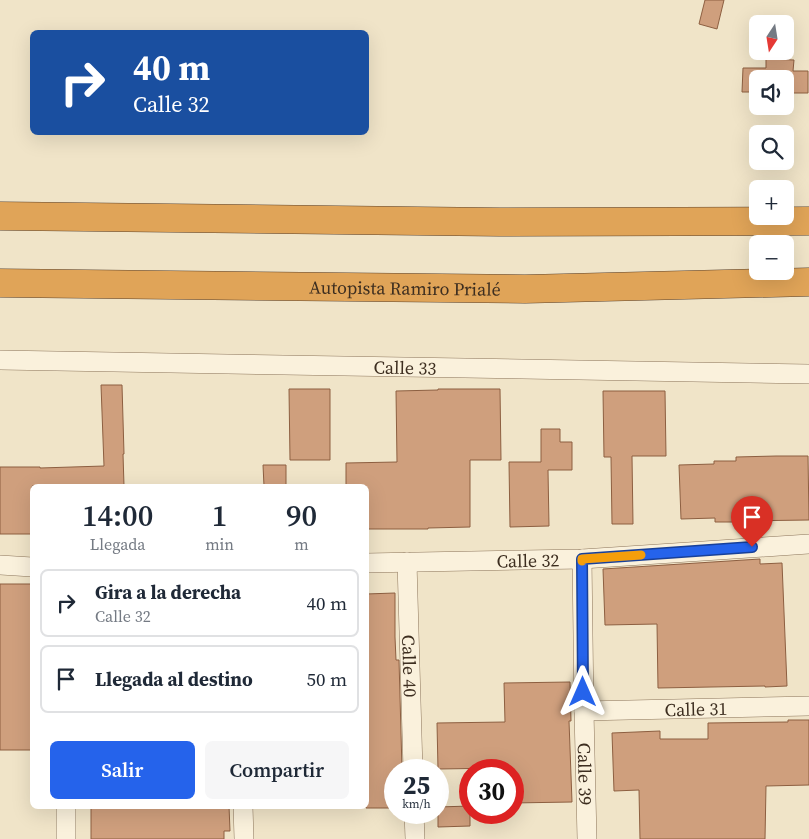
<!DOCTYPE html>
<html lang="es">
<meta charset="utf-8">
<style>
:root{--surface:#fff;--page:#f6f6f7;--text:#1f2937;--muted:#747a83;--line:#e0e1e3;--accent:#2563eb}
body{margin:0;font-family:"Source Serif 4",serif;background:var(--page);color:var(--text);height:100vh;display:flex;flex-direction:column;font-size:19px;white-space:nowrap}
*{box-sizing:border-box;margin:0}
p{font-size:16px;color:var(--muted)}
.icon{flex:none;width:28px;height:28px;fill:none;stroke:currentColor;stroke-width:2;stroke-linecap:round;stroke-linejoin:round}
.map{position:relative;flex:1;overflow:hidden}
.side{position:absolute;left:30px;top:484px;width:339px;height:325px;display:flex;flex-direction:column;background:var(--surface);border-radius:8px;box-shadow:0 5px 20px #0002}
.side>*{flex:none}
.top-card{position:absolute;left:30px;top:30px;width:339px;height:105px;border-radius:8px;box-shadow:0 5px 20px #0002;background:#1a4fa0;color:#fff;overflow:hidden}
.needle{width:32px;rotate:192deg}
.fabs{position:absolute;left:749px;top:15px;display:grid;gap:10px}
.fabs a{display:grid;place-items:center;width:45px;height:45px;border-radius:8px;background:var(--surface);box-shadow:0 5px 20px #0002;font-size:25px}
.speed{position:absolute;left:384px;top:759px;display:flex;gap:10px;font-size:25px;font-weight:700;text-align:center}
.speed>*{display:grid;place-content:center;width:65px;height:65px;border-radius:50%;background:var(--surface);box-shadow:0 5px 20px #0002;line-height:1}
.speed small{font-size:12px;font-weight:400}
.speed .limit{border:8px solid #d22;background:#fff;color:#111}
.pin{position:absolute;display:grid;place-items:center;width:42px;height:42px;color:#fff;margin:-51px -21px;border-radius:50% 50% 50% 0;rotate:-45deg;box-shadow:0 0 5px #0007}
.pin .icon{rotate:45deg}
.me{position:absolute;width:55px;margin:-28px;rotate:0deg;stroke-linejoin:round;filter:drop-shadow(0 0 4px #0008)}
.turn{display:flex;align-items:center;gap:18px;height:105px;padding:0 20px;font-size:22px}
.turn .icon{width:65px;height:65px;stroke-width:2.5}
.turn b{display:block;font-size:35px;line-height:42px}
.eta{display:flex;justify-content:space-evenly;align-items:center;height:85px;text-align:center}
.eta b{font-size:30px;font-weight:600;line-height:35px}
.primary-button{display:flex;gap:10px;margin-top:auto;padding:10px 20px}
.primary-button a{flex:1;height:58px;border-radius:8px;background:var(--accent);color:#fff;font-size:20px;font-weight:600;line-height:58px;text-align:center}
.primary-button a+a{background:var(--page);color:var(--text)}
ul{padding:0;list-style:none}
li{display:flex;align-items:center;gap:15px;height:68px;margin:0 10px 8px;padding:0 10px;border:2px solid var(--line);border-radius:8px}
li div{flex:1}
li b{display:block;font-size:19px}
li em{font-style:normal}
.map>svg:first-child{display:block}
.building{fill:#cf9f7d;stroke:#8d5f41}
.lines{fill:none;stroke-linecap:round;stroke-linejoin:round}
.street-casing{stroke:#8d765c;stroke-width:20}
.highway-casing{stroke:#5b4430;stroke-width:29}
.street{stroke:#faf1dc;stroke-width:19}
.highway{stroke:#e0a458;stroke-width:28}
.route-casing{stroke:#184099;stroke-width:12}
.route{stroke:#2563eb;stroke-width:9}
.slow{stroke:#f59e0b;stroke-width:9}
.labels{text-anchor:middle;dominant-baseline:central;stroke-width:4;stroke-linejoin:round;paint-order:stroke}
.street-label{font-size:18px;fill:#3d2e20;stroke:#f7eed8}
</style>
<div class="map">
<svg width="809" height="839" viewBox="0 0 809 839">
<rect width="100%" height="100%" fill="#f0e4c8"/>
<path class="building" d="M 705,0 L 724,0 L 717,29 L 699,24 Z
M 766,59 L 794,60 L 793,71 L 808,71 L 808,93 L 785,93 L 785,79 L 758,79 L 758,92 L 742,92 L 743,68 L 766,68 Z
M 101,385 L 122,385 L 124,454 L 123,454 L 124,486 L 32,486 L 32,534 L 0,534 L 0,467 L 40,467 L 40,468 L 104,466 Z
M 289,389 L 330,389 L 330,460 L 290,460 Z
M 438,389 L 500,389 L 501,460 L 470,460 L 470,527 L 428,528 L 428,529 L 366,529 L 366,486 L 346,486 L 346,463 L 397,462 L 396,391 L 438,390 Z
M 603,391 L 665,391 L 666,456 L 632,456 L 633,524 L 612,524 L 611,457 L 604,457 Z
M 541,429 L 560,429 L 560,442 L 572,442 L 572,470 L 548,470 L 549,526 L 510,527 L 509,462 L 541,462 Z
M 776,456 L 808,456 L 809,520 L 736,521 L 736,522 L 715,522 L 715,518 L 681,519 L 679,465 L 714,464 L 714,461 L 736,461 L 736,457 Z
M 263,465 L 286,465 L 286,486 L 264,486 Z
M 760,559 L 760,564 L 782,563 L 787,686 L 765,687 L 765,686 L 658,688 L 657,624 L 605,625 L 603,569 Z
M 0,584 L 32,584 L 32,750 L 0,750 Z
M 395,593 L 395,637 L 396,660 L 399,660 L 402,769 L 395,769 L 395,808 L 366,808 L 366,594 Z
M 570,682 L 571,721 L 569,721 L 572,802 L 512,803 L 512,770 L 506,770 L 506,768 L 438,769 L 437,723 L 505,722 L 504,683 Z
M 788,720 L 809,720 L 809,785 L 766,786 L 765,839 L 640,839 L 639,790 L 614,791 L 612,733 L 660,731 L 660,739 L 708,739 L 708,723 L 788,722 Z
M 91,806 L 229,806 L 230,831 L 224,831 L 224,839 L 91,839 Z
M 470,806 L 470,826 L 438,827 L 438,807 Z"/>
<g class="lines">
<defs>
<g id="street">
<path id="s1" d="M 0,360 L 809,374"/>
<path id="s2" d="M 582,559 L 584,711 L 587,839"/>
<path id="s3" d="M 407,562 L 413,770"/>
<path id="s4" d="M 366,563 L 582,559 L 809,544"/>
<path d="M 0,565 L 32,567"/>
<path id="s5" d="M 584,711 L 809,706"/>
<path d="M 66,806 L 66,839"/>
<path d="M 243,806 L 244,839"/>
<path d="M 414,812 L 415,839"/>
</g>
<g id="highway">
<path d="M 0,216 L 499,222 L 809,221"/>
<path id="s6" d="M 0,283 L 525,289 L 809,282"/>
</g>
</defs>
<use href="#street" class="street-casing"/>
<use href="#highway" class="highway-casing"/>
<use href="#street" class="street"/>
<use href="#highway" class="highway"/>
</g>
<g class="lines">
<defs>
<path id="route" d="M 583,692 L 582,559 L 752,547"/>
</defs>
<use href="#route" class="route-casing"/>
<use href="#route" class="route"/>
<path class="slow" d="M 582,561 L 582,559 L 641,555"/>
</g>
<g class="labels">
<g class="street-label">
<text stroke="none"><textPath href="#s6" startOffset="405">Autopista Ramiro Prialé</textPath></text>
<text stroke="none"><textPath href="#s1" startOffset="405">Calle 33</textPath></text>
<text stroke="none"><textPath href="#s4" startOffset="162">Calle 32</textPath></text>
<text stroke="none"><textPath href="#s3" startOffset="104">Calle 40</textPath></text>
<text stroke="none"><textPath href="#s5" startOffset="112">Calle 31</textPath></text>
<text stroke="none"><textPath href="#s2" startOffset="215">Calle 39</textPath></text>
</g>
</g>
</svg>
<div class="fabs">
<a><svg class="needle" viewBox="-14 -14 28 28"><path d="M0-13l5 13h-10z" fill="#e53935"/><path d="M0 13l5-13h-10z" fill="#747a83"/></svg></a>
<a><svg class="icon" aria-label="sound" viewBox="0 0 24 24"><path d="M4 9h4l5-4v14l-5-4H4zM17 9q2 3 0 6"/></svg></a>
<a><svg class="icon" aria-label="search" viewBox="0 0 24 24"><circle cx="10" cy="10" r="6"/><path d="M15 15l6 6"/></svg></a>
<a>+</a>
<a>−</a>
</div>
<div class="speed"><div>25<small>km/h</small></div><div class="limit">30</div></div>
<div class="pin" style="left:752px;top:547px;background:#d93025"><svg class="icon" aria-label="arrive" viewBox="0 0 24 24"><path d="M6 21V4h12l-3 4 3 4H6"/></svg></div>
<svg class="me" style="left:583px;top:692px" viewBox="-20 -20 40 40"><path d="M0-17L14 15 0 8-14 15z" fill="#2563eb" stroke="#fff" stroke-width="4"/></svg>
<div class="top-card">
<div class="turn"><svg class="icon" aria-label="right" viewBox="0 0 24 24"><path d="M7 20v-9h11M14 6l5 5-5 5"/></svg><div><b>40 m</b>Calle 32</div></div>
</div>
<section class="side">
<div class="eta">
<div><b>14:00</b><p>Llegada</p></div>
<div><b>1</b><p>min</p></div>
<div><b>90</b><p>m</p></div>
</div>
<ul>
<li><svg class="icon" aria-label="right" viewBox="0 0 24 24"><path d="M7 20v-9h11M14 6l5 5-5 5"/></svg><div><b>Gira a la derecha</b><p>Calle 32</p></div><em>40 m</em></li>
<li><svg class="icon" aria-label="arrive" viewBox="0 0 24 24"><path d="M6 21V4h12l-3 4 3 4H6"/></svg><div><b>Llegada al destino</b></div><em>50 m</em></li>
</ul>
<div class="primary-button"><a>Salir</a><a>Compartir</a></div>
</section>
</div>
